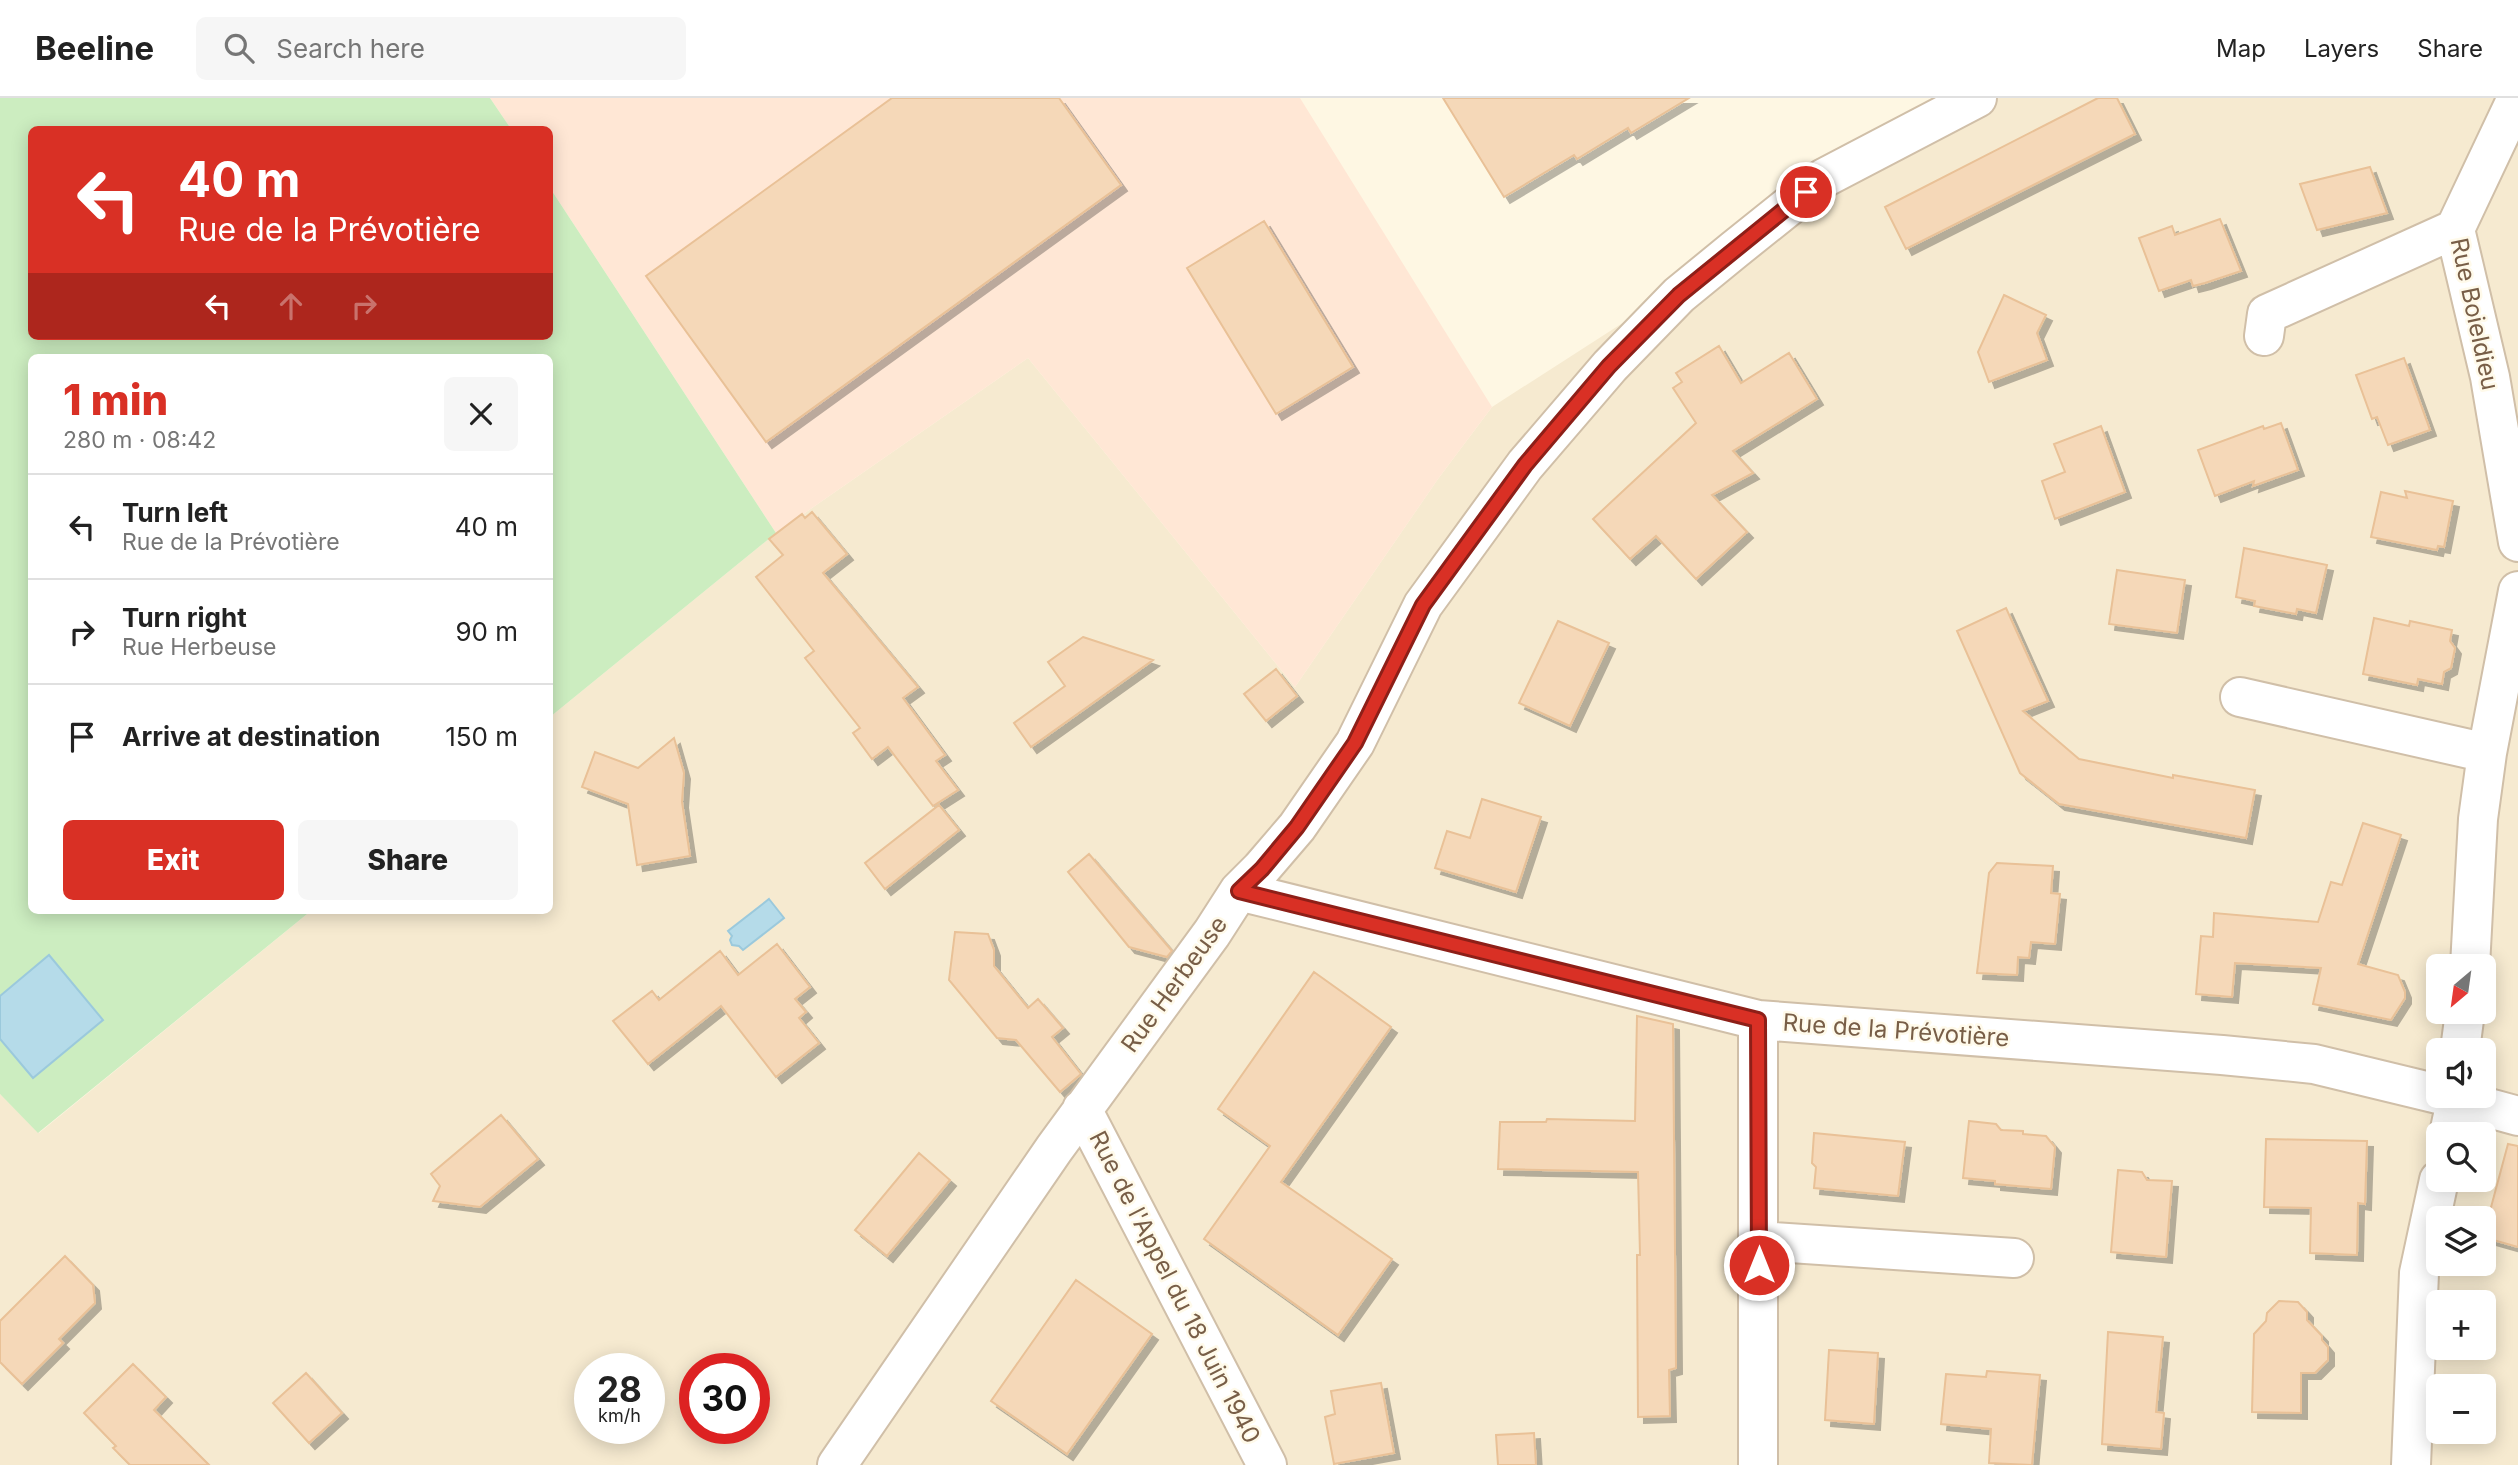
<!DOCTYPE html>
<meta charset="utf-8">
<style>
:root{--surface:#fff;--page:#f6f6f6;--text:#222;--muted:#767676;--line:#e0e0e0;--accent:#d93025}
body{margin:0;font-family:Inter,sans-serif;background:var(--page);color:var(--text);height:100vh;display:flex;flex-direction:column;font-size:26px;white-space:nowrap}
*{box-sizing:border-box;margin:0}
p{font-size:23px;color:var(--muted)}
.icon{flex:none;width:38px;height:38px;fill:none;stroke:currentColor;stroke-width:2;stroke-linecap:round;stroke-linejoin:round}
.map{position:relative;flex:1;overflow:hidden}
.panel{position:absolute;left:28px;top:256px;width:525px;height:560px;display:flex;flex-direction:column;background:var(--surface);border-radius:10px;box-shadow:0 4px 18px #0003}
.panel>*{flex:none}
.guide{position:absolute;left:28px;top:28px;width:525px;height:214px;border-radius:10px;box-shadow:0 4px 18px #0003;background:#d93025;color:#fff;overflow:hidden}
.needle{width:46px;rotate:209deg}
.fabs{position:absolute;left:2426px;top:856px;display:grid;gap:14px}
.fabs a{display:grid;place-items:center;width:70px;height:70px;border-radius:10px;background:var(--surface);box-shadow:0 4px 18px #0003;font-size:35px}
.speed{position:absolute;left:574px;top:1255px;display:flex;gap:14px;font-size:35px;font-weight:700;text-align:center}
.speed>*{display:grid;place-content:center;width:91px;height:91px;border-radius:50%;background:var(--surface);box-shadow:0 4px 18px #0003;line-height:1}
.speed small{font-size:18px;font-weight:400}
.speed .limit{border:10px solid #d22;background:#fff;color:#111}
.pin{position:absolute;display:grid;place-items:center;width:60px;height:60px;color:#fff;margin:-30px;border:4px solid #fff;border-radius:50%;box-shadow:0 2px 7px #0007}
.me{position:absolute;width:77px;margin:-38px;rotate:0deg;stroke-linejoin:round;filter:drop-shadow(0 0 5px #0008)}
.turn{display:flex;align-items:center;gap:24px;height:147px;padding:0 35px;font-size:32px}
.turn .icon{width:91px;height:91px;stroke-width:2.5}
.turn b{display:block;font-size:49px;line-height:60px}
.lanes{display:flex;align-items:center;height:66px;padding:0 35px;background:#0003;justify-content:center;gap:35px;direction:ltr}
.lanes .off{opacity:.35}
.round{display:grid;place-items:center;flex:none;width:74px;height:74px;border-radius:10px;background:var(--page)}
.summary{display:flex;align-items:center;justify-content:space-between;height:119px;padding:0 35px}
h1{font-size:42px;font-weight:800;line-height:52px;color:var(--accent)}
.cta{display:flex;gap:14px;margin-top:auto;padding:14px 35px}
.cta a{flex:1;height:80px;border-radius:10px;background:var(--accent);color:#fff;font-size:28px;font-weight:800;line-height:80px;text-align:center}
.cta a+a{background:var(--page);color:var(--text)}
ul{padding:0;list-style:none}
li{display:flex;align-items:center;gap:21px;height:105px;padding:0 35px;border-top:2px solid var(--line)}
li div{flex:1}
li b{display:block;font-size:26px}
li em{font-style:normal}
header{display:flex;align-items:center;gap:42px;box-sizing:border-box;height:98px;padding:0 35px;background:var(--surface);border-bottom:2px solid var(--line)}
header strong{font-size:33px}
nav{display:flex;gap:38px;margin-inline-start:auto;font-size:24px}
.search{width:490px;height:63px;background:var(--page);display:flex;align-items:center;gap:18px;box-sizing:border-box;padding:0 24px;border-radius:10px;color:var(--muted);font-size:26px}
.map>svg:first-child{display:block}
.residential{fill:#f6ead0;fill-rule:evenodd}
.commercial{fill:#ffe7d5}
.green{fill:#ccedc0}
.water{fill:#b5dbe9;stroke:#9bc9dc;stroke-width:2}
.building{fill:#f5d8b8;stroke:#e9c197;stroke-width:2;filter:url(#shadow)}
.lines{fill:none;stroke-linecap:round;stroke-linejoin:round}
.street-casing{stroke:#d0bfa8;stroke-width:42}
.street{stroke:#fff;stroke-width:38}
.route-casing{stroke:#8d1f18;stroke-width:18}
.route{stroke:#d93025;stroke-width:12}
.labels{text-anchor:middle;dominant-baseline:central;stroke-width:5;stroke-linejoin:round;paint-order:stroke}
.street-label{font-size:24px;fill:#785e47;stroke:#fffaea}
</style>
<header>
<strong>Beeline</strong>
<div class="search"><svg class="icon" aria-label="search" viewBox="0 0 24 24"><circle cx="10" cy="10" r="6"/><path d="M15 15l6 6"/></svg>Search here</div>
<nav><a>Map</a><a>Layers</a><a>Share</a></nav>
</header>
<div class="map">
<svg width="2518" height="1367" viewBox="0 0 2518 1367">
<defs>
<filter id="shadow"><feDropShadow dx="6" dy="6" stdDeviation="0" flood-color="#0004"/></filter>
</defs>
<rect width="100%" height="100%" fill="#fef7e3"/>
<path class="residential" d="M 1972,0 L 2518,0 L 2518,1367 L 0,1367 L 0,996 L 39,1035 L 312,812 L 550,812 L 550,619 L 776,435 L 1028,260 L 1295,589 L 1438,381 L 1492,309 ZM 2438,868 L 2483,868 L 2483,914 L 2438,914 ZM 2438,952 L 2483,952 L 2483,998 L 2438,998 ZM 2438,1036 L 2483,1036 L 2483,1082 L 2438,1082 ZM 2438,1120 L 2483,1120 L 2483,1166 L 2438,1166 ZM 2438,1204 L 2483,1204 L 2483,1250 L 2438,1250 ZM 590,1270 L 649,1270 L 649,1330 L 590,1330 ZM 695,1270 L 754,1270 L 754,1330 L 695,1330 ZM 2438,1288 L 2483,1288 L 2483,1334 L 2438,1334 Z"/>
<path class="commercial" d="M 490,0 L 1300,0 L 1492,309 L 1438,381 L 1295,589 L 1028,260 L 776,435 L 550,90 L 550,32 L 511,31 Z"/>
<path class="green" d="M 0,0 L 490,0 L 511,31 L 32,32 L 32,238 L 550,238 L 550,90 L 776,435 L 550,619 L 550,259 L 32,259 L 32,812 L 312,812 L 38,1035 L 0,996 Z"/>
<path class="water" d="M 769,801 L 784,820 L 743,852 L 739,848 L 732,847 L 730,842 L 732,838 L 728,833 Z
M 49,857 L 103,922 L 33,980 L 0,941 L 0,898 Z"/>
<path class="building" d="M 892,0 L 1059,0 L 1121,87 L 766,344 L 646,178 Z
M 1443,0 L 1689,0 L 1631,35 L 1628,30 L 1577,61 L 1574,57 L 1504,99 Z
M 2098,0 L 2117,0 L 2135,36 L 1906,151 L 1885,109 Z
M 2370,69 L 2387,115 L 2317,132 L 2300,86 Z
M 2220,121 L 2241,173 L 2205,185 L 2193,188 L 2191,182 L 2159,193 L 2139,140 L 2172,128 L 2175,137 Z
M 1264,123 L 1353,269 L 1276,316 L 1187,170 Z
M 2004,197 L 2046,217 L 2037,235 L 2047,262 L 1989,284 L 1978,254 Z
M 1719,248 L 1741,285 L 1789,255 L 1817,301 L 1733,353 L 1753,375 L 1712,397 L 1747,434 L 1696,481 L 1656,438 L 1630,461 L 1593,421 L 1696,325 L 1673,290 L 1682,284 L 1676,275 Z
M 2404,260 L 2430,332 L 2388,347 L 2377,319 L 2372,321 L 2356,277 Z
M 2281,325 L 2298,372 L 2253,388 L 2254,383 L 2215,398 L 2198,352 L 2263,328 L 2264,331 Z
M 2101,328 L 2125,394 L 2055,421 L 2042,383 L 2065,374 L 2054,346 Z
M 2405,393 L 2453,403 L 2444,449 L 2438,448 L 2437,452 L 2371,439 L 2381,394 L 2407,400 Z
M 812,414 L 847,456 L 823,475 L 918,589 L 903,600 L 945,657 L 936,663 L 958,692 L 933,708 L 888,649 L 872,661 L 853,635 L 860,630 L 805,560 L 814,553 L 756,479 L 783,457 L 769,441 L 802,416 L 805,420 Z
M 2244,450 L 2327,467 L 2316,515 L 2297,511 L 2296,516 L 2254,508 L 2255,503 L 2236,499 Z
M 2117,472 L 2185,482 L 2177,535 L 2109,526 Z
M 2006,510 L 2048,603 L 2023,613 L 2079,661 L 2173,680 L 2173,677 L 2255,692 L 2246,740 L 2059,706 L 2020,675 L 1957,533 Z
M 2374,520 L 2409,528 L 2410,523 L 2452,532 L 2450,543 L 2455,550 L 2451,570 L 2444,574 L 2442,586 L 2418,581 L 2417,587 L 2363,576 Z
M 1558,523 L 1609,545 L 1570,628 L 1519,605 Z
M 1083,539 L 1153,562 L 1031,649 L 1014,625 L 1065,588 L 1048,564 Z
M 1276,571 L 1297,598 L 1266,623 L 1244,596 Z
M 674,640 L 684,675 L 682,704 L 690,758 L 637,767 L 628,706 L 582,689 L 595,654 L 638,670 Z
M 1482,701 L 1541,719 L 1516,794 L 1435,770 L 1447,733 L 1470,740 Z
M 939,707 L 959,732 L 885,791 L 865,765 Z
M 2363,725 L 2401,737 L 2358,866 L 2398,877 L 2405,894 L 2405,900 L 2391,922 L 2313,906 L 2321,870 L 2235,865 L 2232,899 L 2196,896 L 2201,838 L 2213,839 L 2214,815 L 2318,824 L 2331,784 L 2342,787 Z
M 1089,756 L 1172,853 L 1167,859 L 1129,849 L 1068,774 Z
M 1997,765 L 2053,768 L 2051,795 L 2060,796 L 2055,846 L 2031,844 L 2029,860 L 2018,859 L 2017,877 L 1977,875 L 1989,775 Z
M 955,834 L 988,836 L 994,852 L 994,868 L 1028,910 L 1038,901 L 1063,930 L 1052,939 L 1081,976 L 1060,994 L 1016,942 L 997,940 L 949,882 Z
M 777,846 L 810,889 L 795,901 L 806,914 L 799,920 L 819,945 L 776,979 L 721,908 L 648,966 L 613,923 L 652,893 L 659,902 L 720,853 L 738,877 Z
M 1314,874 L 1391,929 L 1281,1084 L 1392,1161 L 1338,1237 L 1204,1141 L 1270,1048 L 1218,1011 Z
M 1637,918 L 1673,926 L 1676,1270 L 1669,1272 L 1670,1318 L 1638,1319 L 1637,1157 L 1640,1157 L 1638,1074 L 1498,1071 L 1500,1024 L 1546,1024 L 1547,1021 L 1635,1023 Z
M 501,1017 L 538,1061 L 480,1109 L 433,1103 L 440,1088 L 431,1076 Z
M 1969,1023 L 1996,1026 L 2001,1032 L 2023,1033 L 2023,1036 L 2046,1038 L 2055,1049 L 2051,1091 L 1995,1086 L 1995,1083 L 1963,1080 Z
M 1814,1035 L 1905,1044 L 1898,1098 L 1814,1090 L 1816,1069 L 1812,1065 Z
M 2266,1041 L 2367,1043 L 2365,1106 L 2358,1105 L 2357,1157 L 2310,1155 L 2311,1110 L 2264,1109 Z
M 2508,1046 L 2518,1048 L 2518,1149 L 2483,1139 Z
M 919,1055 L 950,1082 L 887,1158 L 855,1132 Z
M 2118,1072 L 2142,1074 L 2147,1082 L 2172,1083 L 2166,1159 L 2111,1154 Z
M 65,1158 L 93,1187 L 95,1205 L 59,1241 L 63,1245 L 22,1286 L 0,1264 L 0,1223 Z
M 1076,1182 L 1152,1236 L 1067,1356 L 991,1303 Z
M 2279,1203 L 2298,1204 L 2307,1214 L 2307,1222 L 2322,1238 L 2322,1242 L 2328,1249 L 2328,1262 L 2315,1275 L 2301,1275 L 2301,1315 L 2252,1314 L 2254,1236 L 2266,1223 L 2267,1215 Z
M 2108,1234 L 2163,1239 L 2156,1314 L 2164,1315 L 2161,1351 L 2102,1346 Z
M 1829,1252 L 1878,1255 L 1874,1326 L 1825,1322 Z
M 133,1266 L 166,1299 L 154,1312 L 209,1367 L 130,1367 L 113,1350 L 116,1348 L 84,1315 Z
M 1987,1273 L 2040,1277 L 2032,1367 L 1989,1365 L 1991,1331 L 1941,1326 L 1946,1276 L 1986,1279 Z
M 306,1275 L 342,1315 L 309,1345 L 273,1305 Z
M 1381,1285 L 1394,1355 L 1334,1366 L 1325,1319 L 1335,1316 L 1331,1293 Z
M 1534,1335 L 1536,1367 L 1498,1367 L 1496,1337 Z"/>
<g class="lines">
<defs>
<path id="street" d="M 2517,0 L 2455,131 L 2490,279 L 2518,444
M 2264,238 L 2267,216 L 2455,131
M 2240,599 L 2487,655
M 1239,793 L 1758,922 L 2222,957 L 2314,966 L 2438,996
M 2470,868 L 2478,721 L 2487,655 L 2518,493
M 1758,922 L 1758,1367
M 2460,952 L 2465,914
M 2445,998 L 2518,1018
M 1082,1011 L 1267,1367
M 2449,1036 L 2457,998
M 1759,1143 L 2014,1160
M 837,1367 L 1054,1051 L 1212,835 L 1239,793 L 1261,771 L 1297,729 L 1355,645 L 1423,507 L 1525,367 L 1610,268 L 1679,197 L 1734,152 L 1824,80 L 1977,0
M 2411,1367 L 2419,1175 L 2439,1082"/>
</defs>
<use href="#street" class="street-casing"/>
<use href="#street" class="street"/>
</g>
<g class="lines">
<defs>
<path id="route" d="M 1759,1167 L 1758,922 L 1239,793 L 1262,771 L 1297,729 L 1355,645 L 1423,507 L 1525,367 L 1609,268 L 1679,197 L 1806,94"/>
</defs>
<use href="#route" class="route-casing"/>
<use href="#route" class="route"/>
</g>
<g class="labels">
<g class="street-label">
<text transform="translate(2475 216) rotate(78)">Rue Boieldieu</text>
<text transform="translate(1174 886) rotate(-54)">Rue Herbeuse</text>
<text transform="translate(1896 932) rotate(4)">Rue de la Prévotière</text>
<text transform="translate(1175 1189) rotate(63)">Rue de l'Appel du 18 Juin 1940</text>
</g>
</g>
</svg>
<div class="fabs">
<a><svg class="needle" viewBox="-14 -14 28 28"><path d="M0-13l5 13h-10z" fill="#e53935"/><path d="M0 13l5-13h-10z" fill="#767676"/></svg></a>
<a><svg class="icon" aria-label="sound" viewBox="0 0 24 24"><path d="M4 9h4l5-4v14l-5-4H4zM17 9q2 3 0 6"/></svg></a>
<a><svg class="icon" aria-label="search" viewBox="0 0 24 24"><circle cx="10" cy="10" r="6"/><path d="M15 15l6 6"/></svg></a>
<a><svg class="icon" aria-label="layers" viewBox="0 0 24 24"><path d="M12 4l9 5-9 5-9-5zM3 14l9 5 9-5"/></svg></a>
<a>+</a>
<a>−</a>
</div>
<div class="speed"><div>28<small>km/h</small></div><div class="limit">30</div></div>
<div class="pin" style="left:1806px;top:94px;background:#d93025"><svg class="icon" aria-label="arrive" viewBox="0 0 24 24"><path d="M6 21V4h12l-3 4 3 4H6"/></svg></div>
<svg class="me" style="left:1759px;top:1167px" viewBox="-20 -20 40 40"><circle r="17" fill="#d93025" stroke="#fff" stroke-width="3"/><path d="M0-11L8 9 0 5-8 9z" fill="#fff"/></svg>
<div class="guide">
<div class="turn"><svg class="icon" aria-label="left" viewBox="0 0 24 24"><path d="M17 20v-9H6M10 6l-5 5 5 5"/></svg><div><b>40 m</b>Rue de la Prévotière</div></div>
<div class="lanes"><svg class="icon" aria-label="left" viewBox="0 0 24 24"><path d="M17 20v-9H6M10 6l-5 5 5 5"/></svg><svg class="icon off" aria-label="ahead" viewBox="0 0 24 24"><path d="M12 20V5M6 11l6-6 6 6"/></svg><svg class="icon off" aria-label="right" viewBox="0 0 24 24"><path d="M7 20v-9h11M14 6l5 5-5 5"/></svg></div>
</div>
<section class="panel">
<div class="summary"><div><h1>1 min</h1><p>280 m · 08:42</p></div><a class="round"><svg class="icon" aria-label="close" viewBox="0 0 24 24"><path d="M6 6l12 12M18 6L6 18"/></svg></a></div>
<ul>
<li><svg class="icon" aria-label="left" viewBox="0 0 24 24"><path d="M17 20v-9H6M10 6l-5 5 5 5"/></svg><div><b>Turn left</b><p>Rue de la Prévotière</p></div><em>40 m</em></li>
<li><svg class="icon" aria-label="right" viewBox="0 0 24 24"><path d="M7 20v-9h11M14 6l5 5-5 5"/></svg><div><b>Turn right</b><p>Rue Herbeuse</p></div><em>90 m</em></li>
<li><svg class="icon" aria-label="arrive" viewBox="0 0 24 24"><path d="M6 21V4h12l-3 4 3 4H6"/></svg><div><b>Arrive at destination</b></div><em>150 m</em></li>
</ul>
<div class="cta"><a>Exit</a><a>Share</a></div>
</section>
</div>
